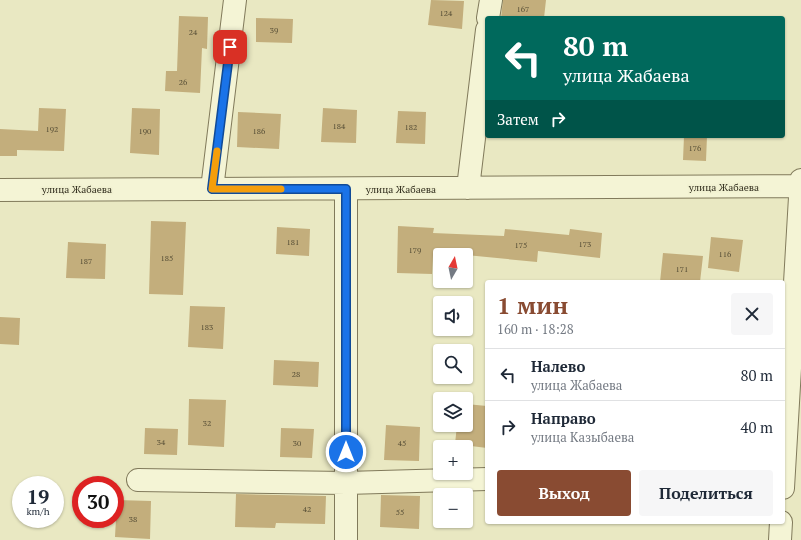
<!DOCTYPE html>
<html lang="ru">
<meta charset="utf-8">
<style>
:root{--surface:#fff;--page:#f6f6f7;--text:#1f2937;--muted:#747a83;--line:#e0e1e3;--accent:#894b32}
body{margin:0;font-family:"PT Serif",serif;background:var(--page);color:var(--text);height:100vh;display:flex;flex-direction:column;font-size:15px;white-space:nowrap}
*{box-sizing:border-box;margin:0}
p{font-size:13px;color:var(--muted)}
.icon{flex:none;width:22px;height:22px;fill:none;stroke:currentColor;stroke-width:2;stroke-linecap:round;stroke-linejoin:round}
.map{position:relative;flex:1;overflow:hidden}
.details{position:absolute;left:485px;top:280px;width:300px;height:244px;display:flex;flex-direction:column;background:var(--surface);border-radius:4px;box-shadow:0 1px 3px #0004}
.details>*{flex:none}
.top-card{position:absolute;left:485px;top:16px;width:300px;height:122px;border-radius:4px;box-shadow:0 1px 3px #0004;background:#00695c;color:#fff;overflow:hidden}
.needle{width:26px;rotate:9deg}
.buttons{position:absolute;left:433px;top:248px;display:grid;gap:8px}
.buttons a{display:grid;place-items:center;width:40px;height:40px;border-radius:4px;background:var(--surface);box-shadow:0 1px 3px #0004;font-size:20px}
.speed{position:absolute;left:12px;top:476px;display:flex;gap:8px;font-size:20px;font-weight:700;text-align:center}
.speed>*{display:grid;place-content:center;width:52px;height:52px;border-radius:50%;background:var(--surface);box-shadow:0 1px 3px #0004;line-height:1}
.speed small{font-size:10px;font-weight:400}
.speed .limit{border:6px solid #d22;background:#fff;color:#111}
.pin{position:absolute;display:grid;place-items:center;width:34px;height:34px;color:#fff;margin:-17px;border-radius:8px;box-shadow:0 2px 6px #0006}
.me{position:absolute;width:44px;margin:-22px;rotate:0deg;stroke-linejoin:round;filter:drop-shadow(0 0 3px #0008)}
.turn{display:flex;align-items:center;gap:14px;height:84px;padding:0 12px;font-size:18px}
.turn .icon{width:52px;height:52px;stroke-width:2.5}
.turn b{display:block;font-size:28px;line-height:34px}
.then{display:flex;align-items:center;height:38px;padding:0 12px;background:#0003;gap:8px;font-size:15px}
.round{display:grid;place-items:center;flex:none;width:42px;height:42px;border-radius:4px;background:var(--page)}
.summary{display:flex;align-items:center;justify-content:space-between;height:68px;padding:0 12px}
h1{font-size:24px;font-weight:800;line-height:30px;color:var(--accent)}
.cta{display:flex;gap:8px;margin-top:auto;padding:8px 12px}
.cta a{flex:1;height:46px;border-radius:4px;background:var(--accent);color:#fff;font-size:16px;font-weight:800;line-height:46px;text-align:center}
.cta a+a{background:var(--page);color:var(--text)}
ul{padding:0;list-style:none}
li{display:flex;align-items:center;gap:12px;height:52px;padding:0 12px;border-top:1px solid var(--line)}
li div{flex:1}
li b{display:block;font-size:15px}
li em{font-style:normal}
.map>svg:first-child{display:block}
.building{fill:#c3ae7c}
.lines{fill:none;stroke-linecap:round;stroke-linejoin:round}
.minor-casing{stroke:#817a5b;stroke-width:24}
.minor{stroke:#f4f4d5;stroke-width:22}
.route-casing{stroke:#114b97;stroke-width:10}
.route{stroke:#1a73e8;stroke-width:7}
.slow{stroke:#f59e0b;stroke-width:7}
.labels{text-anchor:middle;dominant-baseline:central;stroke-width:3.5;stroke-linejoin:round;paint-order:stroke}
.number-label{font-size:8px;fill:#564e36}
.street-label{font-size:10px;fill:#322e1e;stroke:#f1f1d1}
</style>
<div class="map">
<svg width="801" height="540" viewBox="0 0 801 540">
<rect width="100%" height="100%" fill="#e9e8c2"/>
<path class="building" d="M 431,0 L 464,1 L 462,29 L 428,25 Z
M 503,0 L 546,0 L 544,18 L 501,18 Z
M 179,16 L 208,17 L 207,49 L 202,48 L 200,93 L 165,91 L 166,71 L 177,71 Z
M 256,18 L 293,19 L 292,43 L 256,42 Z
M 39,108 L 66,109 L 64,151 L 17,150 L 17,156 L 0,156 L 0,129 L 38,131 Z
M 132,108 L 160,109 L 159,155 L 130,153 Z
M 323,108 L 357,110 L 356,143 L 321,142 Z
M 398,111 L 426,112 L 425,144 L 396,143 Z
M 238,112 L 281,114 L 279,149 L 237,147 Z
M 684,136 L 707,136 L 706,161 L 683,160 Z
M 151,221 L 186,222 L 183,295 L 149,294 Z
M 398,226 L 434,228 L 433,233 L 504,236 L 505,229 L 569,235 L 570,229 L 602,233 L 600,258 L 538,251 L 537,262 L 466,255 L 433,255 L 432,274 L 397,273 Z
M 277,227 L 310,229 L 309,256 L 276,254 Z
M 711,237 L 743,240 L 739,272 L 708,268 Z
M 68,242 L 106,244 L 105,279 L 66,278 Z
M 663,253 L 703,256 L 700,282 L 660,282 Z
M 190,306 L 225,307 L 223,349 L 188,347 Z
M 0,317 L 20,318 L 19,345 L 0,344 Z
M 274,360 L 319,362 L 318,387 L 273,385 Z
M 189,399 L 226,400 L 224,447 L 188,445 Z
M 466,404 L 487,406 L 487,448 L 455,444 L 457,425 L 466,425 Z
M 386,425 L 420,427 L 419,461 L 384,460 Z
M 145,428 L 178,429 L 177,455 L 144,454 Z
M 281,428 L 314,429 L 312,458 L 280,457 Z
M 236,494 L 326,496 L 325,524 L 276,523 L 275,528 L 235,527 Z
M 381,495 L 420,496 L 419,529 L 380,527 Z
M 117,500 L 151,501 L 150,539 L 115,537 Z"/>
<g class="lines">
<defs>
<path id="minor" d="M 488,18 L 491,0
M 468,188 L 487,30
M 212,189 L 235,0
M 346,189 L 346,540
M 0,190 L 801,186
M 138,480 L 346,483 L 487,479
M 783,488 L 801,180
M 780,540 L 781,522"/>
</defs>
<use href="#minor" class="minor-casing"/>
<use href="#minor" class="minor"/>
</g>
<g class="lines">
<defs>
<path id="route" d="M 230,47 L 212,189 L 346,189 L 346,452"/>
</defs>
<use href="#route" class="route-casing"/>
<use href="#route" class="route"/>
<path class="slow" d="M 217,151 L 212,189 L 281,189"/>
</g>
<g class="labels">
<g class="number-label">
<text x="523" y="9">167</text>
<text x="446" y="13">124</text>
<text x="274" y="30">39</text>
<text x="193" y="32">24</text>
<text x="183" y="82">26</text>
<text x="339" y="126">184</text>
<text x="411" y="127">182</text>
<text x="52" y="129">192</text>
<text x="145" y="131">190</text>
<text x="259" y="131">186</text>
<text x="695" y="148">176</text>
<text x="293" y="242">181</text>
<text x="585" y="244">173</text>
<text x="521" y="245">175</text>
<text x="415" y="250">179</text>
<text x="725" y="254">116</text>
<text x="167" y="258">185</text>
<text x="86" y="261">187</text>
<text x="682" y="269">171</text>
<text x="207" y="327">183</text>
<text x="296" y="374">28</text>
<text x="207" y="423">32</text>
<text x="161" y="442">34</text>
<text x="297" y="443">30</text>
<text x="402" y="443">45</text>
<text x="307" y="509">42</text>
<text x="400" y="512">55</text>
<text x="133" y="519">38</text>
</g>
<g class="street-label">
<text x="724" y="187">улица Жабаева</text>
<text x="77" y="189">улица Жабаева</text>
<text x="401" y="189">улица Жабаева</text>
</g>
</g>
</svg>
<div class="buttons">
<a><svg class="needle" viewBox="-14 -14 28 28"><path d="M0-13l5 13h-10z" fill="#e53935"/><path d="M0 13l5-13h-10z" fill="#747a83"/></svg></a>
<a><svg class="icon" aria-label="sound" viewBox="0 0 24 24"><path d="M4 9h4l5-4v14l-5-4H4zM17 9q2 3 0 6"/></svg></a>
<a><svg class="icon" aria-label="search" viewBox="0 0 24 24"><circle cx="10" cy="10" r="6"/><path d="M15 15l6 6"/></svg></a>
<a><svg class="icon" aria-label="layers" viewBox="0 0 24 24"><path d="M12 4l9 5-9 5-9-5zM3 14l9 5 9-5"/></svg></a>
<a>+</a>
<a>−</a>
</div>
<div class="speed"><div>19<small>km/h</small></div><div class="limit">30</div></div>
<div class="pin" style="left:230px;top:47px;background:#d93025"><svg class="icon" aria-label="arrive" viewBox="0 0 24 24"><path d="M6 21V4h12l-3 4 3 4H6"/></svg></div>
<svg class="me" style="left:346px;top:452px" viewBox="-20 -20 40 40"><circle r="17" fill="#1a73e8" stroke="#fff" stroke-width="3"/><path d="M0-11L8 9 0 5-8 9z" fill="#fff"/></svg>
<div class="top-card">
<div class="turn"><svg class="icon" aria-label="left" viewBox="0 0 24 24"><path d="M17 20v-9H6M10 6l-5 5 5 5"/></svg><div><b>80 m</b>улица Жабаева</div></div>
<div class="then">Затем<svg class="icon" aria-label="right" viewBox="0 0 24 24"><path d="M7 20v-9h11M14 6l5 5-5 5"/></svg></div>
</div>
<section class="details">
<div class="summary"><div><h1>1 мин</h1><p>160 m · 18:28</p></div><a class="round"><svg class="icon" aria-label="close" viewBox="0 0 24 24"><path d="M6 6l12 12M18 6L6 18"/></svg></a></div>
<ul>
<li><svg class="icon" aria-label="left" viewBox="0 0 24 24"><path d="M17 20v-9H6M10 6l-5 5 5 5"/></svg><div><b>Налево</b><p>улица Жабаева</p></div><em>80 m</em></li>
<li><svg class="icon" aria-label="right" viewBox="0 0 24 24"><path d="M7 20v-9h11M14 6l5 5-5 5"/></svg><div><b>Направо</b><p>улица Казыбаева</p></div><em>40 m</em></li>
</ul>
<div class="cta"><a>Выход</a><a>Поделиться</a></div>
</section>
</div>
